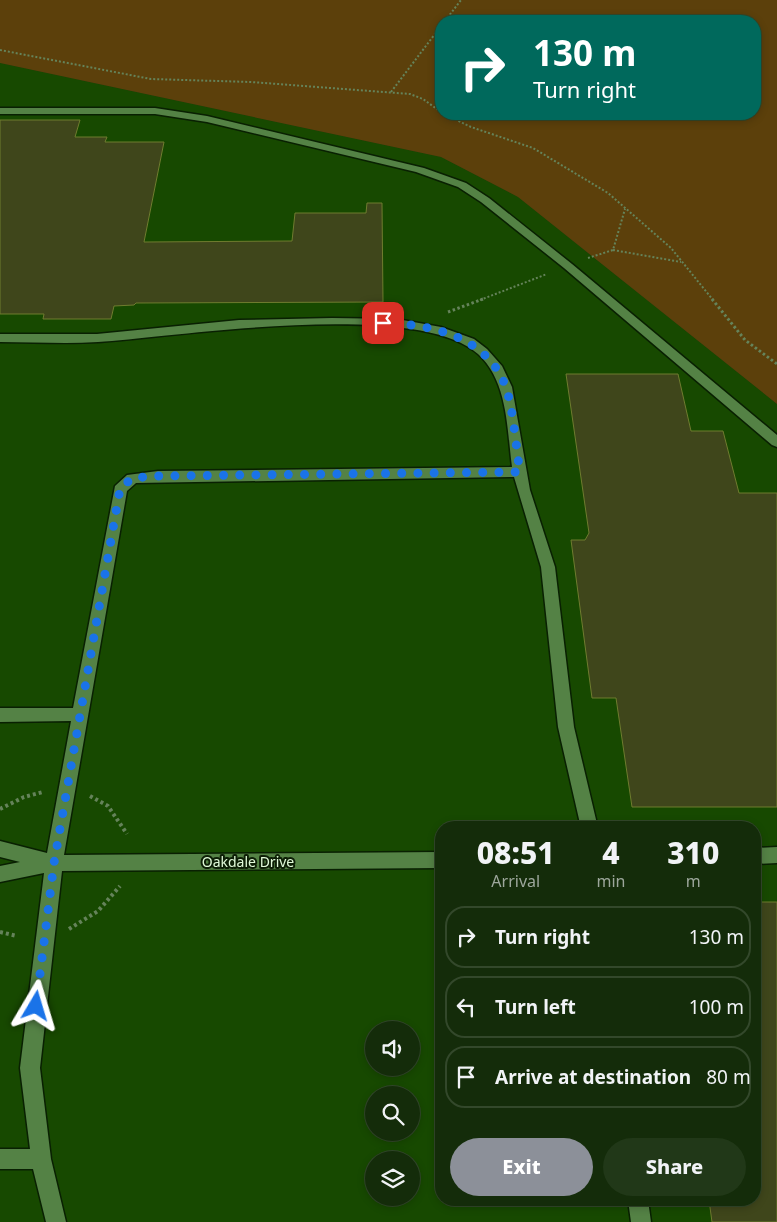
<!DOCTYPE html>
<style>
:root{--surface:#142c0a;--page:#213818;--text:#f1f3f6;--muted:#9da79c;--line:#33482b;--accent:#8c9099}
body{margin:0;font-family:"Noto Sans",sans-serif;background:var(--page);color:var(--text);height:100vh;display:flex;flex-direction:column;font-size:19px;white-space:nowrap}
*{box-sizing:border-box;margin:0}
p{font-size:16px;color:var(--muted)}
.icon{flex:none;width:28px;height:28px;fill:none;stroke:currentColor;stroke-width:2;stroke-linecap:round;stroke-linejoin:round}
.map{position:relative;flex:1;overflow:hidden}
.sheet{position:absolute;left:435px;top:821px;width:326px;height:385px;display:flex;flex-direction:column;background:var(--surface);border-radius:20px;box-shadow:0 2px 8px #0003,0 0 0 1px var(--line)}
.sheet>*{flex:none}
.hud{position:absolute;left:435px;top:15px;width:326px;height:105px;border-radius:20px;box-shadow:0 2px 8px #0003,0 0 0 1px var(--line);background:#00695c;color:#fff;overflow:hidden}
.controls{position:absolute;left:365px;top:1021px;display:grid;gap:10px}
.controls a{display:grid;place-items:center;width:55px;height:55px;border-radius:50%;background:var(--surface);box-shadow:0 2px 8px #0003,0 0 0 1px var(--line);font-size:25px}
.pin{position:absolute;display:grid;place-items:center;width:42px;height:42px;color:#fff;margin:-21px;border-radius:10px;box-shadow:0 2px 8px #0006}
.me{position:absolute;width:55px;margin:-28px;rotate:7deg;stroke-linejoin:round;filter:drop-shadow(0 0 4px #0008)}
.turn{display:flex;align-items:center;gap:18px;height:105px;padding:0 15px;font-size:22px}
.turn .icon{width:65px;height:65px;stroke-width:2.5}
.turn b{display:block;font-size:35px;line-height:42px}
.eta{display:flex;justify-content:space-evenly;align-items:center;height:85px;text-align:center}
.eta b{font-size:30px;font-weight:800;line-height:35px}
.primary-button{display:flex;gap:10px;margin-top:auto;padding:10px 15px}
.primary-button a{flex:1;height:58px;border-radius:30px;background:var(--accent);color:#fff;font-size:20px;font-weight:800;line-height:58px;text-align:center}
.primary-button a+a{background:var(--page);color:var(--text)}
ul{padding:0;list-style:none}
li{display:flex;align-items:center;gap:15px;height:62px;margin:0 10px 8px;padding:0 5px;border:2px solid var(--line);border-radius:20px}
li div{flex:1}
li b{display:block;font-size:19px}
li em{font-style:normal}
.map>svg:first-child{display:block}
.built{fill:#174900;fill-rule:evenodd}
.green{fill:#5c400b;fill-rule:evenodd}
.building{fill:#3f461b;stroke:#6f7c2f}
.lines{fill:none;stroke-linecap:round;stroke-linejoin:round}
.minor-casing{stroke:#092002;stroke-width:3}
.path-far2{stroke:#65835a;stroke-width:2;stroke-dasharray:2 2;stroke-linecap:butt}
.path-far1{stroke:#65835a;stroke-width:3;stroke-dasharray:2.5 2.5;stroke-linecap:butt}
.path{stroke:#65835a;stroke-width:4;stroke-dasharray:3 3;stroke-linecap:butt}
.minor{fill:#548245;fill-rule:evenodd}
.route{stroke:#1a73e8;stroke-width:9;stroke-dasharray:0 16.2}
.labels{text-anchor:middle;dominant-baseline:central;stroke-width:4;stroke-linejoin:round;paint-order:stroke}
.street-label{font-size:14px;fill:#e1fad9;stroke:#0d1f06}
</style>
<div class="map">
<svg width="777" height="1222" viewBox="0 0 777 1222">
<rect width="100%" height="100%" fill="#1a3b0d"/>
<path class="built" d="M 0,63 L 441,157 L 518,197 L 777,404 L 777,1222 L 0,1222 ZM 441,828 L 755,828 L 755,1200 L 441,1200 ZM 374,1030 L 411,1030 L 411,1068 L 374,1068 ZM 374,1095 L 411,1095 L 411,1132 L 374,1132 ZM 374,1160 L 411,1160 L 411,1198 L 374,1198 Z"/>
<path class="green" d="M 0,0 L 777,0 L 777,404 L 518,197 L 441,157 L 0,63 ZM 441,21 L 755,21 L 755,114 L 441,114 Z"/>
<path class="building" d="M 0,120 L 80,120 L 75,137 L 107,137 L 105,142 L 164,142 L 144,242 L 292,241 L 295,213 L 366,213 L 367,203 L 382,203 L 383,302 L 136,303 L 134,305 L 114,306 L 111,319 L 43,319 L 44,314 L 0,314 Z
M 566,374 L 678,374 L 691,431 L 723,431 L 739,493 L 777,493 L 777,807 L 632,807 L 616,698 L 592,698 L 571,540 L 585,540 L 589,533 Z
M 755,902 L 777,902 L 777,1222 L 712,1222 L 709,1200 L 755,1200 Z"/>
<g class="lines">
<defs>
<path id="minor" d="M 0,108 L 155,108 L 207,116 L 424,168 L 466,183 L 489,198 L 572,264 L 777,435 L 777,447 L 772,445 L 564,268 L 481,202 L 458,187 L 416,172 L 207,122 L 155,114 L 0,114 Z
M 332,318 L 397,319 L 441,327 L 474,339 L 487,349 L 502,366 L 512,387 L 530,490 L 555,567 L 574,727 L 598,828 L 581,828 L 558,727 L 541,567 L 514,477 L 136,483 L 127,491 L 64,855 L 441,852 L 441,868 L 62,871 L 40,1068 L 51,1159 L 66,1222 L 46,1222 L 33,1169 L 0,1169 L 0,1149 L 30,1149 L 20,1068 L 44,873 L 0,882 L 0,866 L 20,862 L 0,857 L 0,841 L 47,853 L 71,721 L 0,722 L 0,708 L 73,708 L 115,486 L 127,475 L 158,471 L 512,467 C 507,430 508,381 478,354 C 416,299 182,336 98,342 C 66,344 33,342 0,342 L 0,334 L 97,334 L 239,320 Z
M 777,847 L 777,863 L 755,864 L 755,848 Z
M 628,1200 L 648,1200 L 651,1222 L 631,1222 Z"/>
</defs>
<use href="#minor" class="minor-casing"/>
<path class="path-far2" d="M 445,21 L 461,0
M 0,50 L 151,79 L 251,82 L 410,94 L 423,99 L 441,112
M 391,92 L 441,26
M 444,114 L 471,127 L 533,148 L 608,193 L 671,248 L 713,300
M 613,250 L 681,262
M 588,258 L 613,250 L 625,209
M 480,300 L 547,274"/>
<path class="path-far1" d="M 712,299 L 745,340 L 777,364
M 448,312 L 483,299"/>
<path class="path" d="M 90,796 L 108,806 L 127,834
M 0,809 L 24,797 L 43,792
M 69,929 L 98,911 L 120,886
M 0,932 L 17,936"/>
<use href="#minor" class="minor"/>
</g>
<g class="lines">
<path class="route" d="M 36,1006 L 54,863 L 120,489 L 132,478 L 158,476 L 520,472 C 516,448 513,405 505,385 C 486,336 430,324 383,323"/>
</g>
<g class="labels">
<g class="street-label">
<text x="248" y="861">Oakdale Drive</text>
</g>
</g>
</svg>
<div class="controls">
<a><svg class="icon" aria-label="sound" viewBox="0 0 24 24"><path d="M4 9h4l5-4v14l-5-4H4zM17 9q2 3 0 6"/></svg></a>
<a><svg class="icon" aria-label="search" viewBox="0 0 24 24"><circle cx="10" cy="10" r="6"/><path d="M15 15l6 6"/></svg></a>
<a><svg class="icon" aria-label="layers" viewBox="0 0 24 24"><path d="M12 4l9 5-9 5-9-5zM3 14l9 5 9-5"/></svg></a>
</div>
<div class="pin" style="left:383px;top:323px;background:#d93025"><svg class="icon" aria-label="arrive" viewBox="0 0 24 24"><path d="M6 21V4h12l-3 4 3 4H6"/></svg></div>
<svg class="me" style="left:36px;top:1006px" viewBox="-20 -20 40 40"><path d="M0-17L14 15 0 8-14 15z" fill="#1a73e8" stroke="#fff" stroke-width="4"/></svg>
<div class="hud">
<div class="turn"><svg class="icon" aria-label="right" viewBox="0 0 24 24"><path d="M7 20v-9h11M14 6l5 5-5 5"/></svg><div><b>130 m</b>Turn right</div></div>
</div>
<section class="sheet">
<div class="eta">
<div><b>08:51</b><p>Arrival</p></div>
<div><b>4</b><p>min</p></div>
<div><b>310</b><p>m</p></div>
</div>
<ul>
<li><svg class="icon" aria-label="right" viewBox="0 0 24 24"><path d="M7 20v-9h11M14 6l5 5-5 5"/></svg><div><b>Turn right</b></div><em>130 m</em></li>
<li><svg class="icon" aria-label="left" viewBox="0 0 24 24"><path d="M17 20v-9H6M10 6l-5 5 5 5"/></svg><div><b>Turn left</b></div><em>100 m</em></li>
<li><svg class="icon" aria-label="arrive" viewBox="0 0 24 24"><path d="M6 21V4h12l-3 4 3 4H6"/></svg><div><b>Arrive at destination</b></div><em>80 m</em></li>
</ul>
<div class="primary-button"><a>Exit</a><a>Share</a></div>
</section>
</div>
